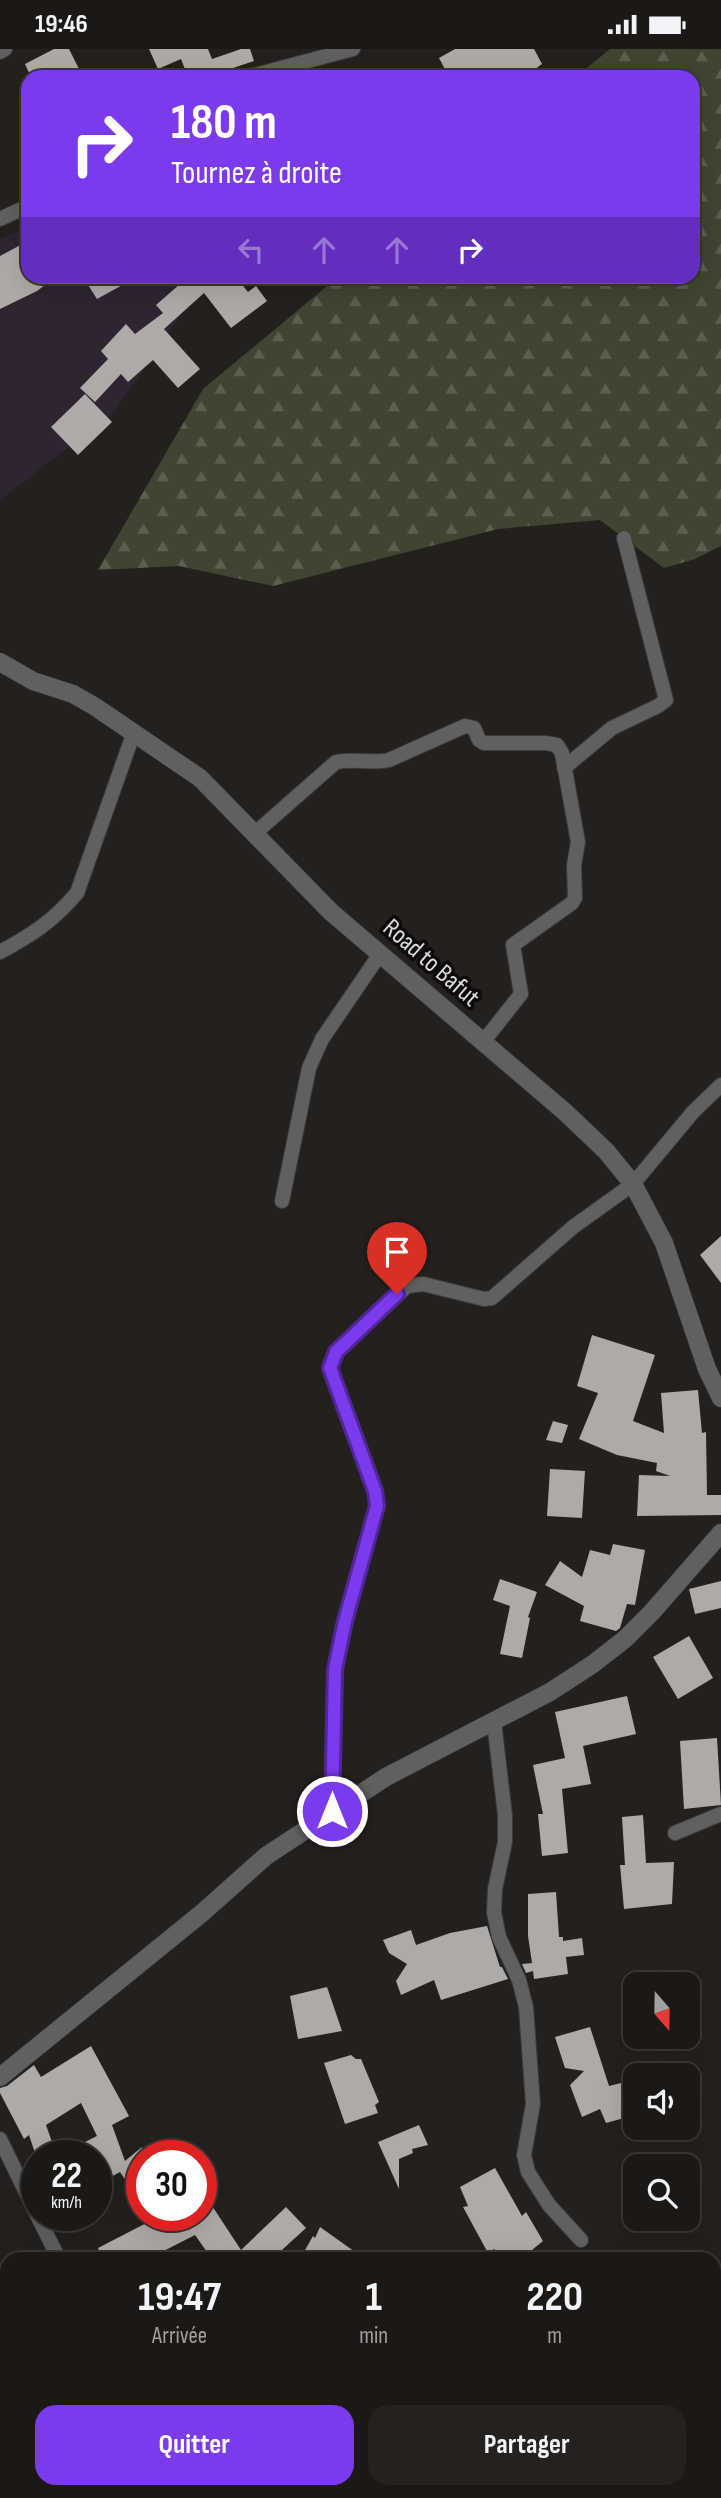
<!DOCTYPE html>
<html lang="fr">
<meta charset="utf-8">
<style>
:root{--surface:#1b1816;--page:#24211f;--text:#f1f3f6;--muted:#a0a0a1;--line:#393735;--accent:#7c3aed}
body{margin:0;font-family:"Sofia Sans Condensed",sans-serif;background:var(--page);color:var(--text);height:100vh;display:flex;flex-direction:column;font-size:26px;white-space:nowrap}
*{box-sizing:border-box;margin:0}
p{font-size:23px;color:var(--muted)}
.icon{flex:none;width:38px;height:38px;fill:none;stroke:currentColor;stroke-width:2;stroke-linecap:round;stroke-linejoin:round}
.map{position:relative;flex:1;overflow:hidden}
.sheet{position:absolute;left:0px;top:2203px;width:721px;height:247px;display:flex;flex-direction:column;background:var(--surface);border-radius:21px 21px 0 0;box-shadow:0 7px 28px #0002,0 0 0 2px var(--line)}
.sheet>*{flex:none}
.guide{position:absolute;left:21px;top:21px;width:679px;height:214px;border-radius:21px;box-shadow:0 7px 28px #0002,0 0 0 2px var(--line);background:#7c3aed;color:#fff;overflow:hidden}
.needle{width:46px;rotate:160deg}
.tools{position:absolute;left:623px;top:1923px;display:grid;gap:14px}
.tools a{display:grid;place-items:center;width:77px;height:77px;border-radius:14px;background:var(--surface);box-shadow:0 7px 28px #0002,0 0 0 2px var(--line);font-size:35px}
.speed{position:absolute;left:21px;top:2091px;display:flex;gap:14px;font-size:35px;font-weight:700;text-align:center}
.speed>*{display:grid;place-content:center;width:91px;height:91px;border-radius:50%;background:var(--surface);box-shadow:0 7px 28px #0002,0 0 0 2px var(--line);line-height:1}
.speed small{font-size:18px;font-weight:400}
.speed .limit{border:10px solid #d22;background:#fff;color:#111}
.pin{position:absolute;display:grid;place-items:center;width:60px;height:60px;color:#fff;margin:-72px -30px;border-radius:50% 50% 50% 0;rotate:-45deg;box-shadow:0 0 7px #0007}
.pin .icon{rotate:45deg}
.me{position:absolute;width:77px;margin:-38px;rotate:0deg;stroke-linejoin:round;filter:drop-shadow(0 0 5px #0008)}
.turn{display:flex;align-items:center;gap:24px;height:147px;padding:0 35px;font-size:32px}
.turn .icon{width:91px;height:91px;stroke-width:2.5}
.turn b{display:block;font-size:49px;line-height:60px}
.lanes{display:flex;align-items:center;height:66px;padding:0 35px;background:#0003;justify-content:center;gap:35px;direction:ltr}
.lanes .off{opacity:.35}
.eta{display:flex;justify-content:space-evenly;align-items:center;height:119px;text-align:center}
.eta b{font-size:42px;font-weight:700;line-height:49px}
.primary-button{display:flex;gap:14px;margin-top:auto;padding:14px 35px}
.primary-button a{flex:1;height:80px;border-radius:21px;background:var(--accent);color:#fff;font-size:28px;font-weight:700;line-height:80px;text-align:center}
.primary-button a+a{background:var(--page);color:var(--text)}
.status{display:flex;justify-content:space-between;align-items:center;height:49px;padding:0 35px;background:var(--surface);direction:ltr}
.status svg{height:19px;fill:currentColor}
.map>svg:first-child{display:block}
.commercial{fill:#2e2432}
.forest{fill:url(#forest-firs)}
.building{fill:#afaaa8}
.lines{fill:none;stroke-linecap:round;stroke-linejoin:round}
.minor-casing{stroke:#3e3a38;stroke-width:16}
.tertiary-casing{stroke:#3e3a38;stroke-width:19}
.minor{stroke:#616061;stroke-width:14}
.tertiary{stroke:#616061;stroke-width:18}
.route-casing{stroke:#51269a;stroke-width:18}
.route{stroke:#7c3aed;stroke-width:12}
.labels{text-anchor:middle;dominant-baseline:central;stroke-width:7;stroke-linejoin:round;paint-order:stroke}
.street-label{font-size:26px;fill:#dfdddb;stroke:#0c0a0a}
</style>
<div class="status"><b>19:46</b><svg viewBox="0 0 49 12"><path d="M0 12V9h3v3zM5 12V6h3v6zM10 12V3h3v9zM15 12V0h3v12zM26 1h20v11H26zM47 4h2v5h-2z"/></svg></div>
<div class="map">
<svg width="721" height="2449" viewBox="0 0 721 2449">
<defs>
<pattern id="forest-firs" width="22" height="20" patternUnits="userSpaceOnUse" patternTransform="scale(1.75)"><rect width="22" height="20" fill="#404431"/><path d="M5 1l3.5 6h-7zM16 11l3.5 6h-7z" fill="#5b5f4e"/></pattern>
</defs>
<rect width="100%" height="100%" fill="#24201e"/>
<path class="commercial" d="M 28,178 L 28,228 L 193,228 L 201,237 L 114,363 L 0,451 L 0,190 Z"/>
<path class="forest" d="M 610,0 L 721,0 L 721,497 L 695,510 L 664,519 L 600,471 L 498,480 L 273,537 L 179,517 L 98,521 L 203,340 L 338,228 L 693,228 L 693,28 L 576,28 Z"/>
<path class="building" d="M 54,0 L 69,0 L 83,28 L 31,28 L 25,15 Z
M 149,0 L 208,0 L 212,10 L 241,0 L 250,0 L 254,12 L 218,24 L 220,28 L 188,28 L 181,10 L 158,20 Z
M 455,0 L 534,0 L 542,15 L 524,28 L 487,28 L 482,19 L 465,28 L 449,28 L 439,9 Z
M 28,192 L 28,228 L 56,228 L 37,242 L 0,260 L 0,207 Z
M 83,228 L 137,228 L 97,250 Z
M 188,228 L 236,228 L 248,243 L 256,237 L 267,252 L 231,279 L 204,244 L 164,280 L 200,320 L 178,339 L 153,311 L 128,333 L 121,325 L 95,353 L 80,339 L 108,310 L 101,302 L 126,275 L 135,285 L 163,264 L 156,256 Z
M 85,345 L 112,373 L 78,406 L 51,378 Z
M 721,1187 L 721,1234 L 700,1206 Z
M 592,1286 L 655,1306 L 633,1372 L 664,1384 L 661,1344 L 698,1341 L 702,1384 L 706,1383 L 707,1446 L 721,1446 L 721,1466 L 637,1467 L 639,1426 L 670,1427 L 656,1422 L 657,1414 L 617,1406 L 579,1390 L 598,1344 L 577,1337 Z
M 553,1372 L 568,1376 L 562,1394 L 546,1391 Z
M 550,1420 L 585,1422 L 582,1469 L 547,1467 Z
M 613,1495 L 645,1501 L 635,1556 L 627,1555 L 620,1579 L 616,1582 L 580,1572 L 584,1557 L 545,1536 L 560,1512 L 582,1528 L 590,1501 L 610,1506 Z
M 500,1530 L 537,1543 L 528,1568 L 530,1569 L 522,1609 L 500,1605 L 510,1557 L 493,1551 Z
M 721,1532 L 721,1559 L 695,1565 L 689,1540 Z
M 689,1587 L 713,1629 L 678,1650 L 653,1608 Z
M 627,1647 L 636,1685 L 583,1697 L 591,1735 L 562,1740 L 568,1804 L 542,1807 L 538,1765 L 543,1765 L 533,1716 L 565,1709 L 555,1663 Z
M 717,1689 L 721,1756 L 684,1760 L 680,1692 Z
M 643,1766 L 646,1814 L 674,1813 L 672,1855 L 624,1860 L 620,1816 L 625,1816 L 622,1768 Z
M 556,1843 L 559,1888 L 563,1888 L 563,1892 L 582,1889 L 584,1906 L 566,1908 L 568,1925 L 534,1930 L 533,1922 L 526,1924 L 522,1915 L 532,1914 L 528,1887 L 528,1845 Z
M 487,1877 L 500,1918 L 502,1918 L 508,1930 L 441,1951 L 434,1931 L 401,1946 L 396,1932 L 407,1915 L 389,1904 L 383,1891 L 411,1881 L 416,1896 L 450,1884 Z
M 327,1938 L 342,1982 L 298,1990 L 290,1947 Z
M 590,1978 L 609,2037 L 621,2034 L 625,2052 L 635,2049 L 635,2066 L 606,2074 L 600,2060 L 582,2068 L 570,2036 L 584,2022 L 565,2019 L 555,1988 Z
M 91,1997 L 129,2067 L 112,2076 L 125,2112 L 142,2098 L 142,2155 L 120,2123 L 96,2136 L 96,2107 L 57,2107 L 97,2087 L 81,2054 L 46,2076 L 57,2107 L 36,2107 L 29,2086 L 24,2090 L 0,2044 L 0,2039 L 7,2037 L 34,2016 L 41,2028 Z
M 351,2006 L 356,2010 L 361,2010 L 379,2053 L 375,2056 L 378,2064 L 345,2075 L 324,2014 Z
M 419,2076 L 428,2096 L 412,2100 L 413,2104 L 399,2110 L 399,2140 L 378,2093 Z
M 495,2119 L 522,2167 L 526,2163 L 543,2192 L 521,2210 L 507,2210 L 494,2200 L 488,2204 L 463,2158 L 468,2157 L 460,2138 Z
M 201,2140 L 241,2201 L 286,2158 L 306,2179 L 272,2210 L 232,2210 L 235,2207 L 227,2201 L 212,2210 L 195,2186 L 148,2210 L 103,2210 L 98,2199 L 162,2166 L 201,2166 Z
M 320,2178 L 365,2210 L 300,2210 L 313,2187 L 315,2189 Z"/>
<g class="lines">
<defs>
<path id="minor" d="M 0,3 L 5,0
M 247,28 L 353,0
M 0,170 L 28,157
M 564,719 L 612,679 L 658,657 L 666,651 L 624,489
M 254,785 L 336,713 C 354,709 371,715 389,711 L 465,677 L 474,679 L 479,691 L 484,694 L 546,694 L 557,696 L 562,704 L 578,793 L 574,816 L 575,849 L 572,854 L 513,896 L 521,945 L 483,993
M 0,903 C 32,886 53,872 77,844 L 134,683
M 282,1152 L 309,1019 L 322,990 L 380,905
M 494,1673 L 505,1766 L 505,1793 L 495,1840 L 494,1863 L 499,1888 L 519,1931 L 526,1958 L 533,2055 L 524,2106 L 528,2123 L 549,2156 L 581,2191
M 332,1762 L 335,1620 L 345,1572 L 377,1457 L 375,1442 L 333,1330 L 330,1319 L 336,1303 L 407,1237 L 423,1235 L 484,1250 L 492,1249 L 573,1178 L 633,1135 L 693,1063 L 721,1036
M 675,1784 L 721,1765
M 0,2090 L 37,2166
M 37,2166 L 59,2210
M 161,2443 L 166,2449
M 263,2449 L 270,2443"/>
<path id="tertiary" d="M 0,613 L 33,632 L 73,645 L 94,657 L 200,729 L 331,863 L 565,1063 L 606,1102 L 633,1135 L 664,1194 L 707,1320 L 721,1349
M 0,2028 L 202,1864 L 266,1807 L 386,1728 L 550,1643 L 593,1615 L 625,1590 L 652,1563 L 721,1484"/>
</defs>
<use href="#minor" class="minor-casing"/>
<use href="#tertiary" class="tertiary-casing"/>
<use href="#minor" class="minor"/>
<use href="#tertiary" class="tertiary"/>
</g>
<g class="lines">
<defs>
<path id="route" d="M 332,1762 L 335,1620 L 345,1572 L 377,1457 L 375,1442 L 330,1319 L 336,1303 L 397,1245"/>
</defs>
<use href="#route" class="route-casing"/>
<use href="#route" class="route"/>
</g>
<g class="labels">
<g class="street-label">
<text transform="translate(431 914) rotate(41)">Road to Bafut</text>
</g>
</g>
</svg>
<div class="tools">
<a><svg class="needle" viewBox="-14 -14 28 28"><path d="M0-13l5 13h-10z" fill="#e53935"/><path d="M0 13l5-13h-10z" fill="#a0a0a1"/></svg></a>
<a><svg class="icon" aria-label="sound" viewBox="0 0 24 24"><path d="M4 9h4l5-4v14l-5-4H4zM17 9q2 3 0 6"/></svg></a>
<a><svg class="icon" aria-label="search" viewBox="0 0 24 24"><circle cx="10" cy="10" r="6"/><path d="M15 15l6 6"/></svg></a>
</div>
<div class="speed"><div>22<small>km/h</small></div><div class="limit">30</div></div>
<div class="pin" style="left:397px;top:1245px;background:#d93025"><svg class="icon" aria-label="arrive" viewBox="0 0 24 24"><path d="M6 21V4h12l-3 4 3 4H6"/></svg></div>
<svg class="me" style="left:332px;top:1762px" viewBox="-20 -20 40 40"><circle r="17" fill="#7c3aed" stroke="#fff" stroke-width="3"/><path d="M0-11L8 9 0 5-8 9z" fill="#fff"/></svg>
<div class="guide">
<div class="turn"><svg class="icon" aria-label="right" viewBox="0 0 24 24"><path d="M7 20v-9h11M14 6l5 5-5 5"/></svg><div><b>180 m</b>Tournez à droite</div></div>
<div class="lanes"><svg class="icon off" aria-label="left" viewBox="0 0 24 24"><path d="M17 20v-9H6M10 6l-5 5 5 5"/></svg><svg class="icon off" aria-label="ahead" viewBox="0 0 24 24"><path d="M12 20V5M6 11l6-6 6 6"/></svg><svg class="icon off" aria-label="ahead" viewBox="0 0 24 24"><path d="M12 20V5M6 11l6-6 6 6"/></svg><svg class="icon" aria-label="right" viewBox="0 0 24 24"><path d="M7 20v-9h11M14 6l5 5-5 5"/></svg></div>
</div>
<section class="sheet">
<div class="eta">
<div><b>19:47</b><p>Arrivée</p></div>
<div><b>1</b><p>min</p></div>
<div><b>220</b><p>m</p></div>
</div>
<div class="primary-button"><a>Quitter</a><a>Partager</a></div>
</section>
</div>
